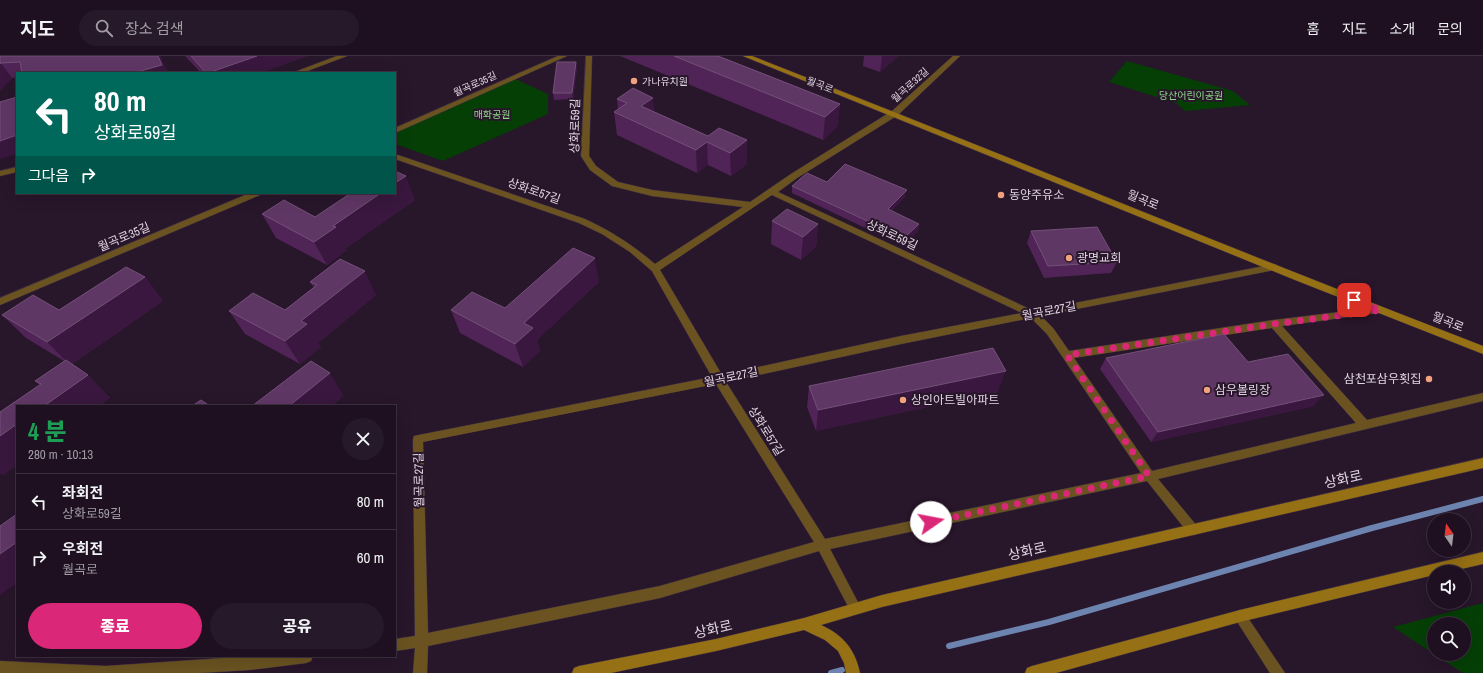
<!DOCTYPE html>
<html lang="ko">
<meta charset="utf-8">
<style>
:root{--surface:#1e1020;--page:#261929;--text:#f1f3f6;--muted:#a19da5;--line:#3c303e;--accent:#db2777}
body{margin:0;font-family:"Archivo Narrow","Noto Sans KR",sans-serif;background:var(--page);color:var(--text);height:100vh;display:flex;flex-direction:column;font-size:15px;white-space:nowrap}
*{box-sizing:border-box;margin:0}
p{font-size:13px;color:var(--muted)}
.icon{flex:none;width:22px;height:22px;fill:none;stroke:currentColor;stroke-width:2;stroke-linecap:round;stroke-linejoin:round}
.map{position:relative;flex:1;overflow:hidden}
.side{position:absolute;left:16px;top:349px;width:380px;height:252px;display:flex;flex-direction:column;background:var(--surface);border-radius:0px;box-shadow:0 4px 16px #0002,0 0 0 1px var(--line)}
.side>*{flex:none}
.banner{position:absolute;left:16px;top:16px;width:380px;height:122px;border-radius:0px;box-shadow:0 4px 16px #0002,0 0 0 1px var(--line);background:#00695c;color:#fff;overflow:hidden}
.needle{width:26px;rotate:346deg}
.buttons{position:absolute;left:1427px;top:457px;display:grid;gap:8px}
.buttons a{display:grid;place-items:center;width:44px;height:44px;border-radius:50%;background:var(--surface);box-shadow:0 4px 16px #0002,0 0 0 1px var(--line);font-size:20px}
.pin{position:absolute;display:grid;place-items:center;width:34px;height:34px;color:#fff;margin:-17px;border-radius:8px;box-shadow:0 2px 6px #0006}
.me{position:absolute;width:44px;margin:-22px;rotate:78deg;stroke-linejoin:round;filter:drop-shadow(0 0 3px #0008)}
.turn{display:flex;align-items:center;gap:14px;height:84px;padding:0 12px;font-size:18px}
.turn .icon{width:52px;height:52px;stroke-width:2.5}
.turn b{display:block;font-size:28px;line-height:34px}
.then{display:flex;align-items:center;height:38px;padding:0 12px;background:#0003;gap:8px;font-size:15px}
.round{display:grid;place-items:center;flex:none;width:42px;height:42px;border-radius:21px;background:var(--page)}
.summary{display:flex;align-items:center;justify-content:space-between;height:68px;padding:0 12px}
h1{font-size:24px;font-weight:800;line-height:30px;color:#1e9e55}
.primary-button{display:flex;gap:8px;margin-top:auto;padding:8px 12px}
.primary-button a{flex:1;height:46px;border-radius:24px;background:var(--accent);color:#fff;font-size:16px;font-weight:800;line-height:46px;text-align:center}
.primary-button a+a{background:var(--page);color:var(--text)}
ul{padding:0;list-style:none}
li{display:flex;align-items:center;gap:12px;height:56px;padding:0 12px;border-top:1px solid var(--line)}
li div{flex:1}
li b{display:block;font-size:15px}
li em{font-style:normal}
header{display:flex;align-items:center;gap:24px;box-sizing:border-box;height:56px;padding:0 20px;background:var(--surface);border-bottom:1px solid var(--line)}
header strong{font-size:19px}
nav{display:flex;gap:22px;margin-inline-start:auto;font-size:14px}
.search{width:280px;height:36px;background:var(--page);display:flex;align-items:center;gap:10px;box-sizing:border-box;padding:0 14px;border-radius:22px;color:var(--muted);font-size:15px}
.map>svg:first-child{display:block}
.green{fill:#053f06}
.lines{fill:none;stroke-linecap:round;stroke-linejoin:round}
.stream{stroke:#6c84af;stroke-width:6}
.minor-casing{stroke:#423144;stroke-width:1}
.tertiary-casing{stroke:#423144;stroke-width:1}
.secondary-casing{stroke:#423144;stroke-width:1}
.minor{fill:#6a5321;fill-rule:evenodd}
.tertiary{fill:#6a5321;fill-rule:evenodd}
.secondary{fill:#967014;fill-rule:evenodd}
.wall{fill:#502456}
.shaded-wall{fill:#39173e}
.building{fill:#5f3765;stroke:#745079}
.route{stroke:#db2777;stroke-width:7;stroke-dasharray:0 12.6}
.poi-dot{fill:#f2a17e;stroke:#28162a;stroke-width:1.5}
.labels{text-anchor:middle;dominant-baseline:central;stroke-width:4;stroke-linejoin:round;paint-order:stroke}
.far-poi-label{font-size:10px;fill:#e0d4e1;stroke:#28162a;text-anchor:start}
.far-street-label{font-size:10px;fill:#e0d4e1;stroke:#28162a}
.far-park-label{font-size:10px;fill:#8cd888;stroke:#28162a}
.street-label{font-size:12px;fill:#e0d4e1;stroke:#28162a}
.poi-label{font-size:12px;fill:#e0d4e1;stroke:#28162a;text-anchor:start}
.near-street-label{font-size:14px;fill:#e0d4e1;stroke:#28162a}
</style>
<header>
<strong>지도</strong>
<div class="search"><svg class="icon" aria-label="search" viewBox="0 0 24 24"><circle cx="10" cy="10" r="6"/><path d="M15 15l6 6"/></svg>장소 검색</div>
<nav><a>홈</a><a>지도</a><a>소개</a><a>문의</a></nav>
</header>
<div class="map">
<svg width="1483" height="617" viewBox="0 0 1483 617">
<rect width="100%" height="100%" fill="#28162a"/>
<path class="green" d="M 1127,5 L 1233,35 L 1250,49 L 1185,55 L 1176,47 L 1109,26 Z
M 513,22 L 548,38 L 548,58 L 443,105 L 395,88 L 395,75 Z
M 1483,547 L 1483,617 L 1463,617 L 1434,598 L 1464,598 L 1464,568 L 1434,568 L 1434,598 L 1393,571 Z"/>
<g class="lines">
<path class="stream" d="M 949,590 L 1049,566 L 1372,472 L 1483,443
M 831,617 L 842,614"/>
<defs>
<path id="minor" d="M 558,0 L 567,0 L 395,77 L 395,72 Z
M 586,0 L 592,0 L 589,100 L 596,110 L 618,126 L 652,134 L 750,146 L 791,118 L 892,55 L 953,0 L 960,0 L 898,59 L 797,122 L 778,136 L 1034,255 L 1274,208 L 1277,209 L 1278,211 L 1274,214 L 1041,260 L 1053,272 L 1069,295 L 1274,264 L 1381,251 L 1384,252 L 1386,254 L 1384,256 L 1282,270 L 1367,364 L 1483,337 L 1483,345 L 1158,423 L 1197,470 L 1199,474 L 1197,478 L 1193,479 L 1189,478 L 1147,425 L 830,493 L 861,552 L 859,556 L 855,558 L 851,556 L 819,495 L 660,542 L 428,590 L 427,617 L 413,617 L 415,592 L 395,595 L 395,583 L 415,580 L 413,383 L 414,380 L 712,321 L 652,215 L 630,196 L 602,178 L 579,167 L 395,103 L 395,98 L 585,163 C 611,175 634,190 655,208 L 743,151 L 652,140 L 612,130 L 590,114 L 581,100 ZM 772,139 L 1022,257 L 901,280 L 722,319 L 660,214 ZM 1031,262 L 1047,278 L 1141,417 L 825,483 L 726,326 L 901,288 ZM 1272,272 L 1356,367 L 1152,415 L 1074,302 ZM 716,328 L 814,486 L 660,530 L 428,577 L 423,386 Z
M 250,137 L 261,137 L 260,139 L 0,249 L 0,242 Z
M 1240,554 L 1244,556 L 1285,617 L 1270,617 L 1236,564 L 1234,560 L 1236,556 Z
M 253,600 L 313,600 L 311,605 L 306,607 L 249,614 L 200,617 L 0,617 L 0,605 L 106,610 Z"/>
<path id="tertiary" d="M 337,0 L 347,0 L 302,17 L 292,17 Z
M 17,111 L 17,116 L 0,120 L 0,115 Z"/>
<path id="secondary" d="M 743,0 L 752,0 C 996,95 1238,196 1483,290 L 1483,298 L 1295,224 Z
M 1483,402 L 1483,412 L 882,551 L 821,569 C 843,579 855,593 860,617 L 846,617 L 844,607 L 838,595 L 825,584 L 804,574 L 716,595 L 611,617 L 572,617 L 574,612 L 579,610 L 716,583 L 804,562 L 882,539 Z
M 1483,496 L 1483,508 L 1448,516 L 1434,516 L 1434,519 L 1240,566 L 1056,617 L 1025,617 L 1027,612 L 1032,610 L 1240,554 Z"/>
</defs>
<use href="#minor" class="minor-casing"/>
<use href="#tertiary" class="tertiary-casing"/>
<use href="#secondary" class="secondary-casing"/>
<use href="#minor" class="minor"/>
<use href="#tertiary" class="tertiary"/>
<use href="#secondary" class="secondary"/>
</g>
<path class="wall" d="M 0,0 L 160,0 L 168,17 L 17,17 L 17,21 L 12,22 L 0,35 Z
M 185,0 L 307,0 L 260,17 L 201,17 Z
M 620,0 L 718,0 L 840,48 L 837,71 L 823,84 Z
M 864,0 L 899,0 L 880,16 L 863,10 Z
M 576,6 L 577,12 L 573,43 L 554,44 L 553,37 Z
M 617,43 L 655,56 L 708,80 L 747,108 L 731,120 L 708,109 L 697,117 L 617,79 L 614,56 L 618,53 Z
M 827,126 L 905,141 L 891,155 L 919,168 L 918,175 L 903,190 L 792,137 L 792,130 Z
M 415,144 L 346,192 L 347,194 L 327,209 L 276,182 L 262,158 L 315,161 Z
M 772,165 L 818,168 L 816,191 L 801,204 L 771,188 Z
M 1031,175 L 1117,206 L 1111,217 L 1044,222 L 1027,187 Z
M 145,221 L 163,245 L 72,308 L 88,319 L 110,342 L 99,350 L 17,350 L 17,409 L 3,419 L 0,417 L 0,356 L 40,329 L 35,325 L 64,305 L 26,282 L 2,259 L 59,254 Z
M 310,226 L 376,239 L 318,287 L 321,291 L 300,308 L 245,278 L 229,255 L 285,254 L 314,232 Z
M 599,226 L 537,284 L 540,295 L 523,311 L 460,277 L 451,254 L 505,252 Z
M 1106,302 L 1248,306 L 1314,350 L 1151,386 L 1100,313 Z
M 809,330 L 998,336 L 816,375 L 807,351 Z"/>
<path class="shaded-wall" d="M 158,0 L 160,0 L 168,17 L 138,17 L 137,16 Z
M 257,0 L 307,0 L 260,17 L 208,17 Z
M 882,0 L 899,0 L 880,16 Z
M 576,6 L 577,12 L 573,43 L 572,37 Z
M 1,7 L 12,22 L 0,35 L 0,8 Z
M 653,42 L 656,65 L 641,50 Z
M 840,48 L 837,71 L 823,84 L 825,61 Z
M 17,79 L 17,98 L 0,103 L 0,85 Z
M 747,84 L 747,108 L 731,120 L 730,97 Z
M 707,86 L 708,109 L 697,117 L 696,94 Z
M 406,120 L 415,144 L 346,192 L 347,194 L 327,209 L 314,186 L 333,170 L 381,137 L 395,137 L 395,127 Z
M 907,134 L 905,141 L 886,160 L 888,153 Z
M 818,168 L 816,191 L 801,204 L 803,181 Z
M 919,168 L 918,175 L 903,190 L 904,182 Z
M 595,202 L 599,226 L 537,284 L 540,295 L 523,311 L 515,288 L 524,267 Z
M 365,215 L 376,239 L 318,287 L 321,291 L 300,308 L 285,285 L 301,265 Z
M 145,221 L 163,245 L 70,309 L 47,286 Z
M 1006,315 L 998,336 L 816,375 L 818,354 Z
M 330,317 L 344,340 L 332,350 L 289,350 Z
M 88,319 L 110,342 L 99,350 L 44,350 Z
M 1324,339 L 1314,350 L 1151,386 L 1158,376 Z
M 17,368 L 17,409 L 3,419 L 0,417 L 0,380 Z
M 17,486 L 17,527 L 0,539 L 0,498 Z"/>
<path class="building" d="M 0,0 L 158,0 L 162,9 L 137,16 L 138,17 L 22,17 L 20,6 L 1,7 L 0,8 Z
M 191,0 L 257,0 L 208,17 L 206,17 Z
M 674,0 L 718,0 L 840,48 L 825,61 Z
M 557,6 L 576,6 L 572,37 L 553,37 Z
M 633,32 L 653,42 L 641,50 L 708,80 L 719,72 L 747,84 L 730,97 L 707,86 L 696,94 L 614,56 L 627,47 L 617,43 Z
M 17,41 L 17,79 L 0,85 L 0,46 Z
M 845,108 L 907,134 L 888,153 L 919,168 L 904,182 L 792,130 L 807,117 L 827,126 Z
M 395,115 L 406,120 L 395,127 Z
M 351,137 L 381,137 L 333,170 L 336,171 L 314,186 L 262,158 L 284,144 L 315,161 Z
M 787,153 L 818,168 L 803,181 L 772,165 Z
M 1097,171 L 1117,206 L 1048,210 L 1031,175 Z
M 573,192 L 595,202 L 524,267 L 533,272 L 515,288 L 451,254 L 472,236 L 505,252 Z
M 340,203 L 365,215 L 301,265 L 307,268 L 285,285 L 229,255 L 253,237 L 285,254 L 317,229 L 310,226 Z
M 126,211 L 145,221 L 47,286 L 2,259 L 33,239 L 59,254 Z
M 1224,278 L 1248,306 L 1288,298 L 1324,339 L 1158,376 L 1106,302 Z
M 993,292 L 1006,315 L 818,354 L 809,330 Z
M 66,304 L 88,319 L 44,350 L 17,350 L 17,368 L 0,380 L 0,356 L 41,328 L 35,325 Z
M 311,305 L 330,317 L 289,350 L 252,350 Z
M 201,344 L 210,350 L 192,350 Z
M 17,458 L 17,486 L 0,498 L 0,470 Z"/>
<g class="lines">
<path class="route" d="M 931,466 L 1149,420 L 1067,299 L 1274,268 L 1381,254 L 1354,244"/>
</g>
<g class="poi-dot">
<circle cx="634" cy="25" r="4"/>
<circle cx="1001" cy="139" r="4"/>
<circle cx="1069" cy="202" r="4"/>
<circle cx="1429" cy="323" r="4"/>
<circle cx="1207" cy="334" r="4"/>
<circle cx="903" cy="344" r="4"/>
</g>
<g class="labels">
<g class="far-poi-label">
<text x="642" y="25">가나유치원</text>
</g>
<g class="far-street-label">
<text transform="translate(475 28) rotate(-24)">월곡로35길</text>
<text transform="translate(820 29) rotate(21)">월곡로</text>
<text transform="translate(910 29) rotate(-42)">월곡로32길</text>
</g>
<g class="far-park-label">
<text x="1191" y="39">당산어린이공원</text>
<text x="492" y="58">매화공원</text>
</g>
<g class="street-label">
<text transform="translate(575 70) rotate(-89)">상화로59길</text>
<text transform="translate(534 135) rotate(19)">상화로57길</text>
<text transform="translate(1143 144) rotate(22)">월곡로</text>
<text transform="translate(892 179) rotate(25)">상화로59길</text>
<text transform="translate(124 181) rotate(-23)">월곡로35길</text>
<text transform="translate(1049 255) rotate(-11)">월곡로27길</text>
<text transform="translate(1448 266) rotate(22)">월곡로</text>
<text transform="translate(731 321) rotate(-12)">월곡로27길</text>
<text transform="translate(766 375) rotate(58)">상화로57길</text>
<text transform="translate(419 424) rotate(-91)">월곡로27길</text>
</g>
<g class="poi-label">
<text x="1009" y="139">동양주유소</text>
<text x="1077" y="202">광명교회</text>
<text x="1421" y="323" text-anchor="end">삼천포삼우횟집</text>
<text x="1215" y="334">삼우볼링장</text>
<text x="911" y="344">상인아트빌아파트</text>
</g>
<g class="near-street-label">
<text transform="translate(1343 423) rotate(-13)">상화로</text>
<text transform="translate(1027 495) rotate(-13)">상화로</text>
<text transform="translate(713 573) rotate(-13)">상화로</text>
</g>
</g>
</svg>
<div class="buttons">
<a><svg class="needle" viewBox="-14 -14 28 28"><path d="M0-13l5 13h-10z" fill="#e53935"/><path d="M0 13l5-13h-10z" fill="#a19da5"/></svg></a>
<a><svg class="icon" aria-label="sound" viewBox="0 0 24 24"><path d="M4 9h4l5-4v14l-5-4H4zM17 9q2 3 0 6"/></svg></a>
<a><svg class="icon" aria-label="search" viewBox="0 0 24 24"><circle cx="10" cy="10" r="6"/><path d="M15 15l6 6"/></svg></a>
</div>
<div class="pin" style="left:1354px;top:244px;background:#d93025"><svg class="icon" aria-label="arrive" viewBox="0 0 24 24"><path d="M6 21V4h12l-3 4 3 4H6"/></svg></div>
<svg class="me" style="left:931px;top:466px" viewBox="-20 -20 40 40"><circle r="19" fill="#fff"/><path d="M0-13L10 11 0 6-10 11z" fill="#db2777"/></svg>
<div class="banner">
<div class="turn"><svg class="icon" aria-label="left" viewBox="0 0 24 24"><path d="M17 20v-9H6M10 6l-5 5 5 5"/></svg><div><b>80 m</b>상화로59길</div></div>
<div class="then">그다음<svg class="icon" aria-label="right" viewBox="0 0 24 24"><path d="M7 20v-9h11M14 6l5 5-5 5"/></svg></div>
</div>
<section class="side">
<div class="summary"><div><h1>4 분</h1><p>280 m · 10:13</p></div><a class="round"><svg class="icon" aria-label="close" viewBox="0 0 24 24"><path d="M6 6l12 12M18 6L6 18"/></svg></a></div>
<ul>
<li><svg class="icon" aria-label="left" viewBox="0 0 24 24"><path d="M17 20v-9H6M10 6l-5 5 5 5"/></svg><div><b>좌회전</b><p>상화로59길</p></div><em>80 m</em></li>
<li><svg class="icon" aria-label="right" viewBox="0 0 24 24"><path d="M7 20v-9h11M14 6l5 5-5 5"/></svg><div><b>우회전</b><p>월곡로</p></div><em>60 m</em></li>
</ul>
<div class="primary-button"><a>종료</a><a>공유</a></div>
</section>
</div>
